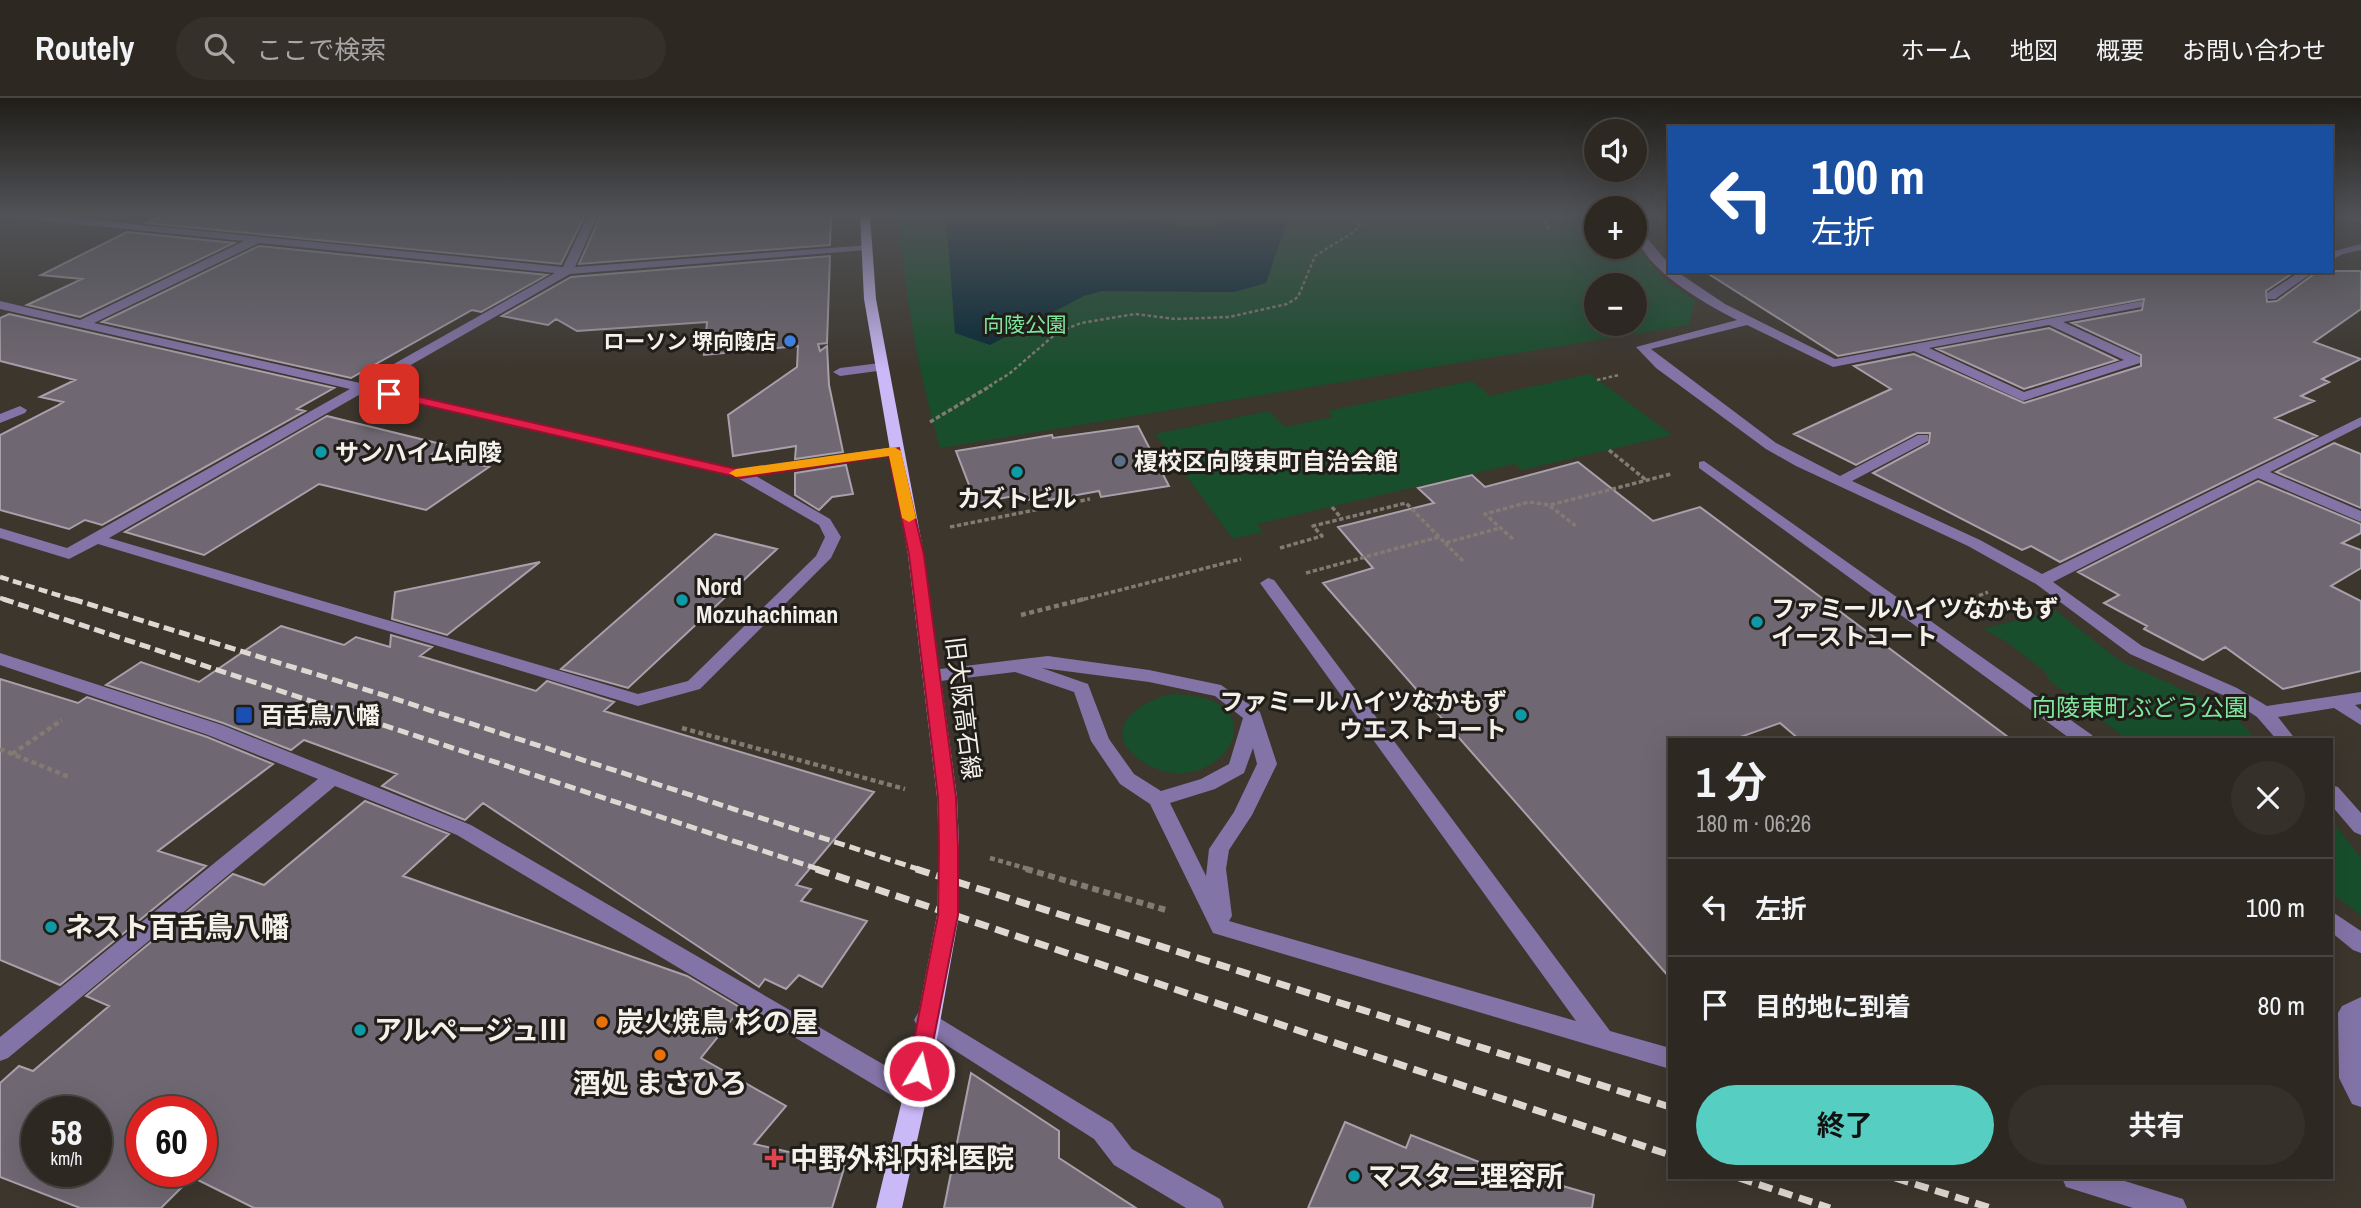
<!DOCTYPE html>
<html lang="ja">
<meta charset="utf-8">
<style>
:root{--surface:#2d2822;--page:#35302a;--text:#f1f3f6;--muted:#a7a6a5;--line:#484440;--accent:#57cec2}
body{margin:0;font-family:"Archivo Narrow","Noto Sans JP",sans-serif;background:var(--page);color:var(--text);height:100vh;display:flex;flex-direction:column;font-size:26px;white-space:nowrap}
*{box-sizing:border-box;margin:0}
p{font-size:23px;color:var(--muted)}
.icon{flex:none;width:38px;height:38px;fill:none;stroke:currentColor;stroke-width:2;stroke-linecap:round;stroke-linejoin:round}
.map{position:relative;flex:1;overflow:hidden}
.drawer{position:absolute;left:1668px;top:640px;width:665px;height:441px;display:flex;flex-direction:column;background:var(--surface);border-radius:0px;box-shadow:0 7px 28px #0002,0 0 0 2px var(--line)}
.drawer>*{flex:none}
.banner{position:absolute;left:1668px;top:28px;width:665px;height:147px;border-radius:0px;box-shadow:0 7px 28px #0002,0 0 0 2px var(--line);background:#1a4fa0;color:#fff;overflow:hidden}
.fabs{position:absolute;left:1584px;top:21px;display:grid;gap:14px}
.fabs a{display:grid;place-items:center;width:63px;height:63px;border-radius:50%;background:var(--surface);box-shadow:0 7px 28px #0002,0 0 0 2px var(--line);font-size:35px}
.speed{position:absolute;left:21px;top:998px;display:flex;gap:14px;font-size:35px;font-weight:700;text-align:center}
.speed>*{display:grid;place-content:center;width:91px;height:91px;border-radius:50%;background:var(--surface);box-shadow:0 7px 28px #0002,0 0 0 2px var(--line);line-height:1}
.speed small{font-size:18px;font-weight:400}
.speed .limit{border:10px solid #d22;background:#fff;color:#111}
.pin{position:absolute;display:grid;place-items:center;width:60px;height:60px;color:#fff;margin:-30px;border-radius:14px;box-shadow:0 4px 10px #0006}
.me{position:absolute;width:77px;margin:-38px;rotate:9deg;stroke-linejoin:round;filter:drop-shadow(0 0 5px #0008)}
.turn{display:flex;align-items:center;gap:24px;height:147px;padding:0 28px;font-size:32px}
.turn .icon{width:91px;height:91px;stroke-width:2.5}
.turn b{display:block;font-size:49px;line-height:60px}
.round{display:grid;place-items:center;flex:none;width:74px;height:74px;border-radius:37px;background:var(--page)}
.overview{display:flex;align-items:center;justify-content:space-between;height:119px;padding:0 28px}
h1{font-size:42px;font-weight:700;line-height:52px}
.cta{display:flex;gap:14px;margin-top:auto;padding:14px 28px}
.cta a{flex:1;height:80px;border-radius:42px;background:var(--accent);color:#111;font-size:28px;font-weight:700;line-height:80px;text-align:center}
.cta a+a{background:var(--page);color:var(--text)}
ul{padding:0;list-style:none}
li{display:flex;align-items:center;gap:21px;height:98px;padding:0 28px;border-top:2px solid var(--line)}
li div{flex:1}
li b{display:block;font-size:26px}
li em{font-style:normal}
header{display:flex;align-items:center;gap:42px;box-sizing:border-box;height:98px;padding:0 35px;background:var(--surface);border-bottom:2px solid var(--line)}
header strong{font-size:33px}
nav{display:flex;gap:38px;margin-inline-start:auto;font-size:24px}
.search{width:490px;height:63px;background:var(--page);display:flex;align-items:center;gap:18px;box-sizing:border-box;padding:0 24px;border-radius:38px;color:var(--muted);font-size:26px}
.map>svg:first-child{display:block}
.green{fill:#184e2c;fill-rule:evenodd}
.water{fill:#062936}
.building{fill:#6f6771;stroke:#a8a0aa;stroke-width:2;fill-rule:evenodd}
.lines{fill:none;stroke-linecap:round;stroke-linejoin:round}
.path-far3{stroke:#817b73;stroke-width:2.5;stroke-dasharray:3.5 2.5;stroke-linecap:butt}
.path-far2{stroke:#817b73;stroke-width:3.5;stroke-dasharray:4.5 2.5;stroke-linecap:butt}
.path-far1{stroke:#817b73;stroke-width:4.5;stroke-dasharray:5 3.5;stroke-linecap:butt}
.path{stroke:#817b73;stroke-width:6;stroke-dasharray:7 4.5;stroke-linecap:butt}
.minor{fill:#8374a7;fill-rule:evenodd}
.major{fill:#cab9f7;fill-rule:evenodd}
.rail-far2{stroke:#ddd8d2;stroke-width:4.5;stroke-dasharray:9 4.5;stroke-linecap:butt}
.rail-far1{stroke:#ddd8d2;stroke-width:5;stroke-dasharray:11 5;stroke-linecap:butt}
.rail{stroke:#ddd8d2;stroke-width:7;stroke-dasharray:14 7;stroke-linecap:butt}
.route{fill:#e11d48;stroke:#92132f;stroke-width:2}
.slow{fill:#f59e0b}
.shop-dot{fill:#3f7fe0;stroke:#211e1a;stroke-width:2.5}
.culture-dot{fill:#0f9aa8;stroke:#211e1a;stroke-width:2.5}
.service-dot{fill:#5c6f8a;stroke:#211e1a;stroke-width:2.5}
.transit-dot{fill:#1a4fb4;stroke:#211e1a;stroke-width:2.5}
.food-dot{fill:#e8710a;stroke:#211e1a;stroke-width:2.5}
.health-dot{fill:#e0444e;stroke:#211e1a;stroke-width:2.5}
.labels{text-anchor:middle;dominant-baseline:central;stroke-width:6;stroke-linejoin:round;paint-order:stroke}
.far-park-label{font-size:21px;fill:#7ee79d;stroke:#211e1a}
.far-poi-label{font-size:21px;font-weight:bold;fill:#f4f0ea;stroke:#211e1a;text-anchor:end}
.poi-label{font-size:24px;font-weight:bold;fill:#f4f0ea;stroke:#211e1a;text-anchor:start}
.park-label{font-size:24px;fill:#7ee79d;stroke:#211e1a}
.street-label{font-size:24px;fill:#f4f0ea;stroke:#211e1a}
.near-poi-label{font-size:28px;font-weight:bold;fill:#f4f0ea;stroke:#211e1a;text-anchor:start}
</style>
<header>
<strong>Routely</strong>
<div class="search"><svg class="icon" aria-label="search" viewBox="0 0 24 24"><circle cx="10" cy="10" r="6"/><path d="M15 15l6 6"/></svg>ここで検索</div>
<nav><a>ホーム</a><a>地図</a><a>概要</a><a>お問い合わせ</a></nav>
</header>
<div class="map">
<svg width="2361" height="1110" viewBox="0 0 2361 1110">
<rect width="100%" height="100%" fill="#3c362d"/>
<path class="green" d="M 898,117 L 1596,117 L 1596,149 L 1635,147 L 1664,182 L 1695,202 L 1689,227 L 940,350 C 918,272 905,198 898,117 ZM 1596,187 L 1634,187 L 1634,226 L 1596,226 Z
M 1590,276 L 1672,337 L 1522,372 L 1514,366 L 1257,426 L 1263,434 L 1233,441 L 1155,336 L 1269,313 L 1285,329 L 1333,319 L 1328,313 L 1472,283 L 1490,298 Z
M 2055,512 L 2120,563 L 2230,613 L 2257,642 L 2128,642 L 2051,584 L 2044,573 L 2007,544 L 1983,531 Z
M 1173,596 C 1293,599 1212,713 1140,662 C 1098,632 1140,602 1173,596 Z
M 2331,722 L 2361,760 L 2361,817 L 2331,795 Z"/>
<path class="water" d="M 946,117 L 1113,117 L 1201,130 L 1247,117 L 1289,117 L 1266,185 L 1234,194 L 1102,193 L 1084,198 L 990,247 L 955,235 Z"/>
<path class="building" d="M 163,117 L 585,117 L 561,166 L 146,125 Z
M 601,117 L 831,117 L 830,147 L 579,166 Z
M 127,134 L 234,145 L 80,219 L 27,207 L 82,181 L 41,177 Z
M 259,148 L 547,177 L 481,214 L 472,212 L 351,280 L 102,224 Z
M 830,158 L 827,245 L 818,246 L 820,253 L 827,248 L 829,287 L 843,354 L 795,361 L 796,348 L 733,358 L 728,317 L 797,269 L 798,248 L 704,257 L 707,224 L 577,233 L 556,221 L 548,227 L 502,218 L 571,179 Z
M 1704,173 L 2296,173 L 2266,193 L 2267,204 L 2277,203 L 2318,173 L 2361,173 L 2361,211 L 2314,244 L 2361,261 L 2322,281 L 2329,284 L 2301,298 L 2314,303 L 2275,320 L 2317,338 L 2060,464 L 2031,448 L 2022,452 L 1873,375 L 1929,345 L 1930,335 L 1917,335 L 1856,367 L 1794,336 L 1891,291 L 1854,268 L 1914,256 L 2024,305 L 2141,268 L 2141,257 L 2072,225 L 2142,212 L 2144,201 L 1838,258 Z
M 9,216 L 334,290 L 297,311 L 305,313 L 102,427 L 85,422 L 69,431 L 0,412 L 0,337 L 57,308 L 63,304 L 40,299 L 75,282 L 0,263 L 0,220 Z
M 2049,230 L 2117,262 L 2024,291 L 1937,251 Z
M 327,318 L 445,347 L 432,356 L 489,369 L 426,412 L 319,386 L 204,457 L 125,434 Z
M 1138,328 L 1169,388 L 1101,399 L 1099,393 L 1049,402 L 1048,399 L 1028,402 L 1025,396 L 976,405 L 956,353 L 1052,337 L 1053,340 Z
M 2334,345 L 2361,356 L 2361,410 L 2276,374 Z
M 1578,364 L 1653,423 L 1700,409 L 2012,642 L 1800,642 L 1780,625 L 1732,642 L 1670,642 L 1670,880 L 1323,485 L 1373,470 L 1338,429 L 1434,405 L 1418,390 L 1472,377 L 1485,389 Z
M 846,367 L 853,396 L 832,399 L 819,412 L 795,397 L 795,375 Z
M 2258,383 L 2361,426 L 2361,435 L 2342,445 L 2361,452 L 2361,470 L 2331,488 L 2361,503 L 2361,573 L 2283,591 L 2225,549 L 2203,562 L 2144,531 L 2147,528 L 2104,505 L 2119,497 L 2078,474 Z
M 715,436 L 777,451 L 628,590 L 561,571 Z
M 540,464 L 447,537 L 392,521 L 395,494 Z
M 281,528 L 344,547 L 356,539 L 390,549 L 391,537 L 432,549 L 420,558 L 536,593 L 547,583 L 614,604 L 604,613 L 874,694 L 796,787 L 811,791 L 801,803 L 867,823 L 822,889 L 799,877 L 786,891 L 765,881 L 759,889 L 483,705 L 465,722 L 382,688 L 397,676 L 304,642 L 291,652 L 223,625 L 106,587 L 141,564 L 199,584 Z
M 0,581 L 78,605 L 87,599 L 207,639 L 273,666 L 158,753 L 206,768 L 60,887 L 0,862 Z
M 365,703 L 449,736 L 403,778 L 687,878 L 741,910 L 701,960 L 786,1008 L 754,1046 L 845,1067 L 832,1110 L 254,1110 L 192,1079 L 161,1110 L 80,1110 L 0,1079 L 0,985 L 19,968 L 33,973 L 109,908 L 86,898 L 233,776 L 264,787 ZM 37,1013 L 96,1013 L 96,1073 L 37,1073 ZM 142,1013 L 201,1013 L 201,1073 L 142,1073 Z
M 971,975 L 1059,1033 L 1059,1060 L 1136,1110 L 944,1110 Z
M 1345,1024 L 1406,1050 L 1411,1037 L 1479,1064 L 1594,1097 L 1592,1110 L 1308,1110 Z"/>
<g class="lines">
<path class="path-far3" d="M 1543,117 L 1549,132
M 1597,282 L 1619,277
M 989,288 L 1009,276 L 1058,234 L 1081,225 L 1135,216 L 1176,221 L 1229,219 L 1287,206 L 1298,199 L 1315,158 L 1355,133 L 1366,117 L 1510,117"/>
<path class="path-far2" d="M 930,324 L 992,287
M 1609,352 L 1646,382
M 1550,408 L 1576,428
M 1332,409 L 1342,421
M 950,429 L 1090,401
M 1513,441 L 1485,416 L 1529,404 L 1550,407 L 1671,376
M 1445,445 L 1465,465
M 1280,450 L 1322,438 L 1313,428 L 1406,405 L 1445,445 L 1500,430
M 1306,475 L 1439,439
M 1077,503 L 1241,461
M 1966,503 L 1988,494"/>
<path class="path-far1" d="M 1960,505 L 1970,501
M 1021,517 L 1084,501
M 682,630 L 905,691
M 0,651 L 69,679
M 12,656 L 62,622
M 990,760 L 1032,772"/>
<path class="path" d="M 1026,771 L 1166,812"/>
<path class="minor" d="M 11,117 L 43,117 L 563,169 L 588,117 L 598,117 L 575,169 L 870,147 L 872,149 L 866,152 L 570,176 L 374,288 L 741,372 L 894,349 L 901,353 L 894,357 L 756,378 L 830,421 L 841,439 L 831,460 L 700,591 L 638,608 L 98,446 L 69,461 L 0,440 L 0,430 L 67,450 L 350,291 L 0,211 L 0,203 L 80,222 L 244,143 L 16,120 ZM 259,145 L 555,175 L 360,285 L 94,225 ZM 364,294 L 736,379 L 819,427 L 825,439 L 816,458 L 688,583 L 638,596 L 109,440 Z
M 2341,117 L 2361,118 L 2361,125 L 2342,119 Z
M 1634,125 L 1670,167 L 1670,173 L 1676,173 L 1725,206 L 1835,261 L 2142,203 L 2142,209 L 2063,224 L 2140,259 L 2140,265 L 2023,303 L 1914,253 L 1833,269 L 1747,227 L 1651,251 L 1776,345 L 1840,378 L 1918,337 L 1928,337 L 1928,343 L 1852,383 L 1980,442 L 2042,476 L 2361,319 L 2361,328 L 2270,374 L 2361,413 L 2361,424 L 2258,380 L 2053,484 L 2142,548 L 2237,590 L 2267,608 L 2361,594 L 2361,606 L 2355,607 L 2361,612 L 2361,627 L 2334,610 L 2278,619 L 2296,642 L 2277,642 L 2257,619 L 2225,598 L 2130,556 L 2036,486 L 1968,448 L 1796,368 L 1766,351 L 1656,270 L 1636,249 L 1737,222 C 1704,205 1634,167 1634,125 ZM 2049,227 L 2124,262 L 2024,294 L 1929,250 Z
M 2361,146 L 2361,152 L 2343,156 L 2331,162 L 2331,154 Z
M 2301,173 L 2315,173 L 2275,201 L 2267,201 L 2267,195 Z
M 880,265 L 886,269 L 885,272 L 840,278 L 833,274 L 840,270 Z
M 20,308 L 27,312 L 25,315 L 0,325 L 0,316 Z
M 1704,363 L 2092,637 L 2094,642 L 2072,642 L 1699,370 L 1699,364 Z
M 1268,480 L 1274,482 L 1610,933 L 1670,950 L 1670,971 L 1213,835 L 1150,706 L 1120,686 L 1091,643 L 1074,594 L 1015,574 L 932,584 L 923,578 L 932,572 L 1048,558 L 1149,572 L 1221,587 L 1260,614 L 1277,666 L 1252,717 L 1229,752 L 1226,771 L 1232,818 L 1229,823 L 1576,923 L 1260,485 ZM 1042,570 L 1149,584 L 1215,598 L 1243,620 L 1229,666 L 1201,681 L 1161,693 L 1134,676 L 1109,641 L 1088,586 ZM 1253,650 L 1257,666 L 1234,714 L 1209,751 L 1206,778 L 1170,705 L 1215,691 L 1244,675 Z
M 0,555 L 222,627 L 471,727 L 924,990 L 927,998 L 924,1006 L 915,1009 L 906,1006 L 457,737 L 335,688 L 8,960 L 0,963 L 0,939 L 318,681 L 208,637 L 0,567 Z
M 2331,687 L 2338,689 L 2361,715 L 2361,737 L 2354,734 L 2331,707 Z
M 2331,813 L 2361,833 L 2361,855 L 2353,852 L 2331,834 Z
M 2361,899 L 2361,1009 L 2352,1006 L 2339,980 L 2338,915 L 2342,908 Z
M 926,912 L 1112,1025 L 1132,1051 L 1220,1101 L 1224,1110 L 1186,1110 L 1114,1067 L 1094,1041 L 918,929 L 914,922 L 918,915 Z
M 2062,1080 L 2115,1080 L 2183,1101 L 2187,1110 L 2133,1110 L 2066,1089 Z"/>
<path class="major" d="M 860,117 L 870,117 L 876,201 L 924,457 L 957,699 L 959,748 L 959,817 L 927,998 L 902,1110 L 876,1110 L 903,998 L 937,817 L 939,748 L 937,699 L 908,457 L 864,201 Z"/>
<path class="rail-far2" d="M 0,479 L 77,503
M 0,500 L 9,503"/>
<path class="rail-far1" d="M 3,501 L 821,772
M 72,501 L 380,596 L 921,772"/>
<path class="rail" d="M 816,771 L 1670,1057
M 916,771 L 1670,1009
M 1739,1080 L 1830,1110
M 1895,1080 L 1991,1110"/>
</g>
<linearGradient id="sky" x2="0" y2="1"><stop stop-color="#211e19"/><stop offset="0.43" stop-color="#505257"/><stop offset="1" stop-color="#505257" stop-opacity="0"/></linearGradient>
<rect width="2361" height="272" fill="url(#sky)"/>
<path class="route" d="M 389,292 L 741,372 L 899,350 L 924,457 L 956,699 L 958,748 L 958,817 L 926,980 L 919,982 L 911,980 L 908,973 L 938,817 L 939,748 L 938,699 L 909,457 L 889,358 L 741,380 L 384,298 L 383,296 Z"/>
<path class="slow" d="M 894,349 L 901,353 L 916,420 L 909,424 L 902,420 L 889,358 L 736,379 L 729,375 L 736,371 Z"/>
<circle class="shop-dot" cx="790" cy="243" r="7"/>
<g class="culture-dot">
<circle cx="321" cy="354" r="7"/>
<circle cx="1017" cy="374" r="7"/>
<circle cx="682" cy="502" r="7"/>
<circle cx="1757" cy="524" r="7"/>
<circle cx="1521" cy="617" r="7"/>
<circle cx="51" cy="829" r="7"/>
<circle cx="360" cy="932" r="7"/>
<circle cx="1354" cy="1078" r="7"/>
</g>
<circle class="service-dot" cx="1120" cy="363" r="7"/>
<rect class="transit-dot" x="235" y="608" width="18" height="18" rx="3.5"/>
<g class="food-dot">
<circle cx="602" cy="924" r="7"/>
<circle cx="660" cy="957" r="7"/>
</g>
<path class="health-dot" d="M770.5 1049.5h7v7h7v7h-7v7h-7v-7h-7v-7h7z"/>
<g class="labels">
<g class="far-park-label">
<text x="1025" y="226">向陵公園</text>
</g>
<g class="far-poi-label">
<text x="776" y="243">ローソン 堺向陵店</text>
</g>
<g class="poi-label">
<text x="335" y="354">サンハイム向陵</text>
<text x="1134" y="363">榎校区向陵東町自治会館</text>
<text x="1017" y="400" text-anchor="middle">カズトビル</text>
<text x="696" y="488">Nord<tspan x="696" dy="28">Mozuhachiman</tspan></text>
<text x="1771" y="510">ファミールハイツなかもず<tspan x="1771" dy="28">イーストコート</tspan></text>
<text x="1507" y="603" text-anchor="end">ファミールハイツなかもず<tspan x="1507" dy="28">ウエストコート</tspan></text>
<text x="260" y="617">百舌鳥八幡</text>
</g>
<g class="park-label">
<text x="2140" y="609">向陵東町ぶどう公園</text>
</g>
<g class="street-label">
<text transform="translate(964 610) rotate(83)">旧大阪高石線</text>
</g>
<g class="near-poi-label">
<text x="65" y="829">ネスト百舌鳥八幡</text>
<text x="616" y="924">炭火焼鳥 杉の屋</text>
<text x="374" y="932">アルページュⅢ</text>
<text x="660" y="985" text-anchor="middle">酒処 まさひろ</text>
<text x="790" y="1060">中野外科内科医院</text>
<text x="1368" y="1078">マスタニ理容所</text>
</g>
</g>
</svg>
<div class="fabs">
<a><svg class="icon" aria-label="sound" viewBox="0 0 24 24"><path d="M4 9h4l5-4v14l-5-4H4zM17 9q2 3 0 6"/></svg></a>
<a>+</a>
<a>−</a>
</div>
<div class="speed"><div>58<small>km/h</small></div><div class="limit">60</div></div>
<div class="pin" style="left:389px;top:296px;background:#d93025"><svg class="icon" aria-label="arrive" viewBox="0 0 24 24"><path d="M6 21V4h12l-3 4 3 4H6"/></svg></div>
<svg class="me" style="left:919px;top:973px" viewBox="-20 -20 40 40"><circle r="17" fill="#e11d48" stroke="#fff" stroke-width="3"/><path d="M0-11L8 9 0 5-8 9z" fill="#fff"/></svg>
<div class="banner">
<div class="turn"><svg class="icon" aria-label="left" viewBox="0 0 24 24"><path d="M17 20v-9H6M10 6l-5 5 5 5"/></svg><div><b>100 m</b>左折</div></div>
</div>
<section class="drawer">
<div class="overview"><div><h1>1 分</h1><p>180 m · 06:26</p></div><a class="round"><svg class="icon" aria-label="close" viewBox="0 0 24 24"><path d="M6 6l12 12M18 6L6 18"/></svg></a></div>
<ul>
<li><svg class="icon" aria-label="left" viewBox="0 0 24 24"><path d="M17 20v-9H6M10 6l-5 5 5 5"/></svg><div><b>左折</b></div><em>100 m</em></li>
<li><svg class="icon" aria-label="arrive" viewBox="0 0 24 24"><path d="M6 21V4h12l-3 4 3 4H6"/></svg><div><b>目的地に到着</b></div><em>80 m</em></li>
</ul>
<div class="cta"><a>終了</a><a>共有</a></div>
</section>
</div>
